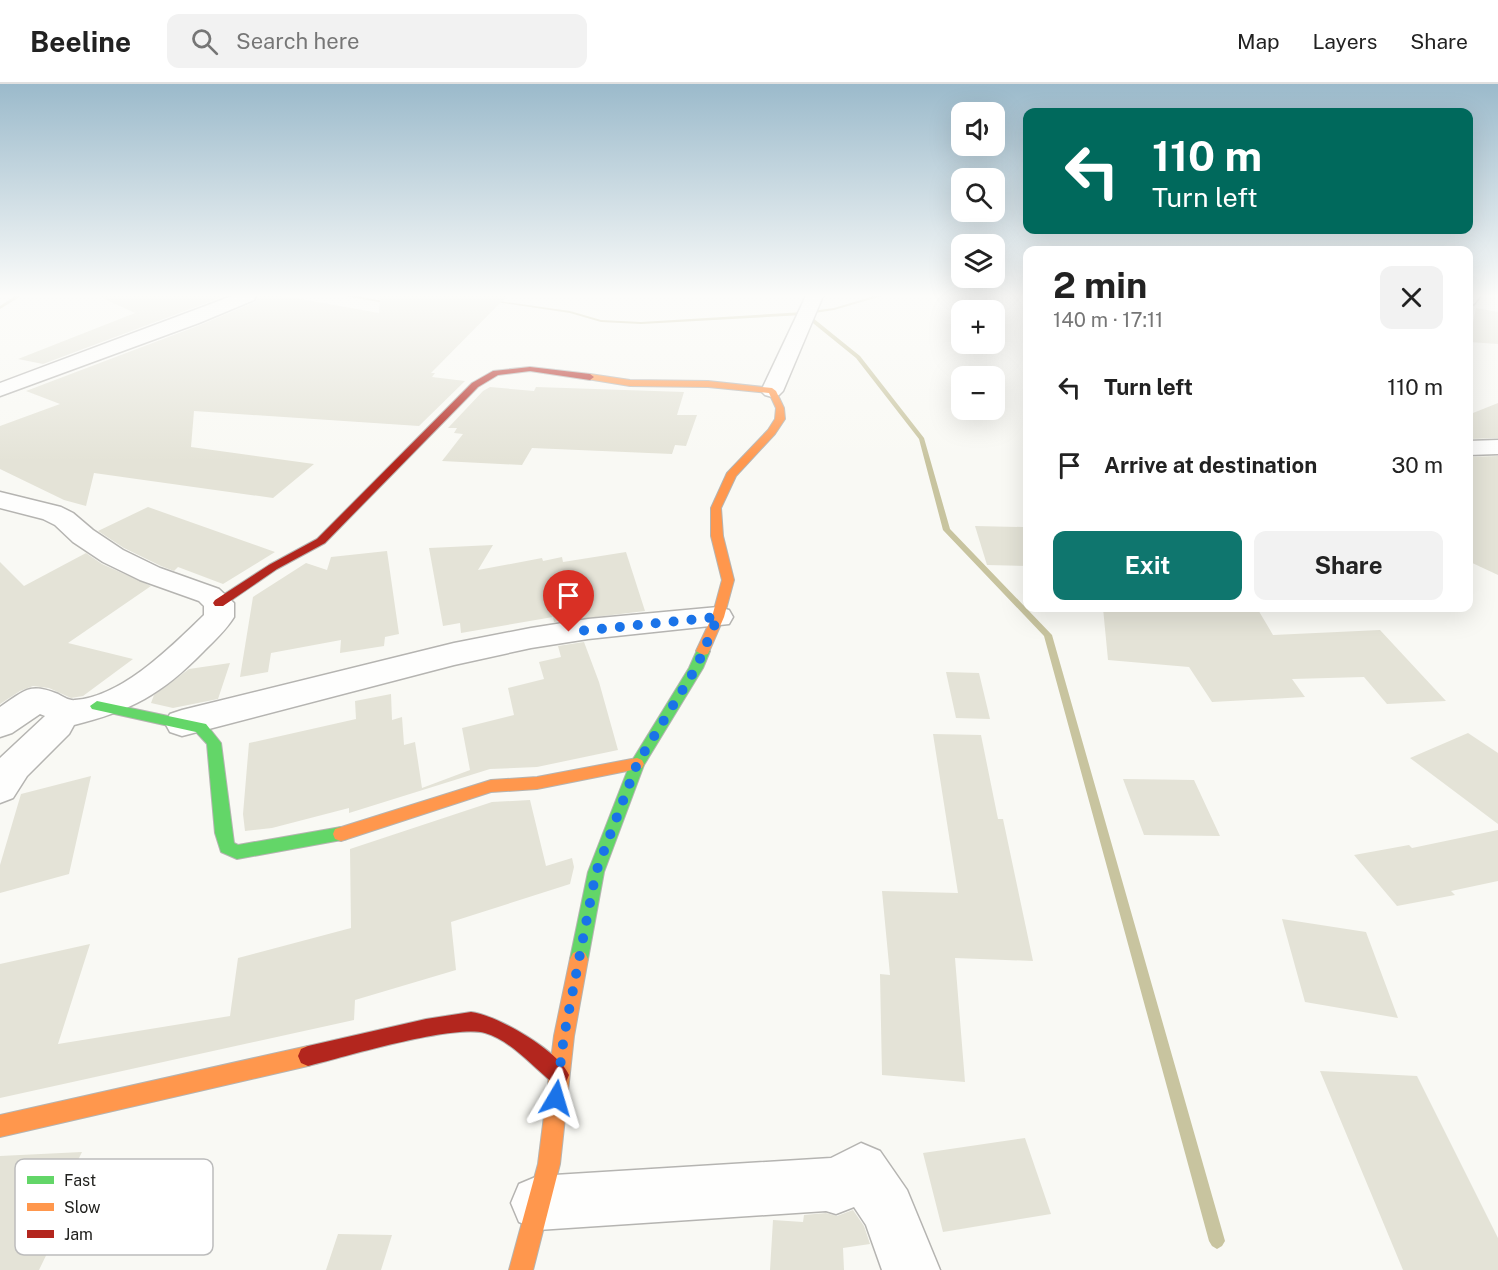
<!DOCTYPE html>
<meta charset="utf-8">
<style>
:root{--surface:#fff;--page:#f2f2f2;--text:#222;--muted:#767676;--line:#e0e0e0;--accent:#0f766e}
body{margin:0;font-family:"Public Sans",sans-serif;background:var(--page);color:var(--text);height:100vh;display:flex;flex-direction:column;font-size:22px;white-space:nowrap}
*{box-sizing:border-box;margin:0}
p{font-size:20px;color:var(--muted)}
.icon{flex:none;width:33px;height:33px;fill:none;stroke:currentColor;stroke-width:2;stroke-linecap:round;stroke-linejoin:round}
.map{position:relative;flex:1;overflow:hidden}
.side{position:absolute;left:1023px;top:162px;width:450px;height:366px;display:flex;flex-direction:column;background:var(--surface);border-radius:12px;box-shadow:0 6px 24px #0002}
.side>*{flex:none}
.guide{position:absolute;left:1023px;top:24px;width:450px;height:126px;border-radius:12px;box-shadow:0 6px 24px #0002;background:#00695c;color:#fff;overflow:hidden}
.fabs{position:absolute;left:951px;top:18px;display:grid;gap:12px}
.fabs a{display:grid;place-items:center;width:54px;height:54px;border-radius:12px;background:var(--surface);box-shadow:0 6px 24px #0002;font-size:30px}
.pin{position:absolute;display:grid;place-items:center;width:51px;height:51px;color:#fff;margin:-62px -26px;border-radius:50% 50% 50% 0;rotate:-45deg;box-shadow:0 0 6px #0007}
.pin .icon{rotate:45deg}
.me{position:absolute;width:66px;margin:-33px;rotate:7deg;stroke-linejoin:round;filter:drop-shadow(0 0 4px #0008)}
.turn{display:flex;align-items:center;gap:21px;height:126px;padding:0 30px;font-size:27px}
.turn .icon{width:78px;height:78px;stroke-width:2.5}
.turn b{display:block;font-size:42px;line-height:51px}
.round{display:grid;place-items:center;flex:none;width:63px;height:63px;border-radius:12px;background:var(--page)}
.overview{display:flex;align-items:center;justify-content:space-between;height:102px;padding:0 30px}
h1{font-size:36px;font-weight:700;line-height:45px}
.button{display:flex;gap:12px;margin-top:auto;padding:12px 30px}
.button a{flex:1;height:69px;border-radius:12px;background:var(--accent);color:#fff;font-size:24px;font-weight:700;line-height:69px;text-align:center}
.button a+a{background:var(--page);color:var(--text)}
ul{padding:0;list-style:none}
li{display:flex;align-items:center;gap:18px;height:78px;padding:0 30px}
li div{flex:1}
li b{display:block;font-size:22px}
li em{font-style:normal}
header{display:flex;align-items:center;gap:36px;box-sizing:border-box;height:84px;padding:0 30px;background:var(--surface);border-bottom:2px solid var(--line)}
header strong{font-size:28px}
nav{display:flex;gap:33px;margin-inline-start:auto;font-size:21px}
.search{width:420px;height:54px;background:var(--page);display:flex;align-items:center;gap:15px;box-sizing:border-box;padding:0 21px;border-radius:12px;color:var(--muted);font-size:22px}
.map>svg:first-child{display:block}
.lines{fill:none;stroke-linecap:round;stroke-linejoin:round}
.stream{fill:#c8c49f;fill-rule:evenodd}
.building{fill:#e4e3d7}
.street-casing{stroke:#b5b4b1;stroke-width:3}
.fast-casing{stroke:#b5b4b1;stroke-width:2}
.slow-casing{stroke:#b5b4b1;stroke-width:2}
.jam-casing{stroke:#b5b4b1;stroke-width:2}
.street{fill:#fefefd;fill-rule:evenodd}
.fast{fill:#63d668;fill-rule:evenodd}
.slow{fill:#ff974d;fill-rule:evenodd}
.jam{fill:#b3261e;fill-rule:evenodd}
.route{stroke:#1a73e8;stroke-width:10;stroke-dasharray:0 18}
.key{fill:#fff;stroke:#bcbcbc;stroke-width:1.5}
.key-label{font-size:16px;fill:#21211e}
</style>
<header>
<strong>Beeline</strong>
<div class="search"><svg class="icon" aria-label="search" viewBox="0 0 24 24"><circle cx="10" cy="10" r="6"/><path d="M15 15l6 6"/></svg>Search here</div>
<nav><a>Map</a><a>Layers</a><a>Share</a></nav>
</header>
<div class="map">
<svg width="1498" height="1186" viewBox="0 0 1498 1186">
<rect width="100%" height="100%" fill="#f9f9f4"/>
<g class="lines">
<path class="stream" d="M 15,212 L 21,212 L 0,225 L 0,222 Z
M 344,212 L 357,212 L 393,219 L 391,220 Z
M 874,212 L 882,212 L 834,226 L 808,230 L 860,272 L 924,354 L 950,445 L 1052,551 L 1225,1157 L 1222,1162 L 1217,1165 L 1212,1162 L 1209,1157 L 1044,552 L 943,446 L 919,355 L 856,274 L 803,231 L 641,240 L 601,238 L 570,229 L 489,217 L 491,216 L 570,227 L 601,236 L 641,238 L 804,228 L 834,224 Z"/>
</g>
<path class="building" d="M 98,212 L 225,212 L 43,280 L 18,275 L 135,229 Z
M 258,212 L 284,212 L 379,229 L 380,212 L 507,212 L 431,289 L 435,289 L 432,293 L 465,297 L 419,342 L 194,327 L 191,363 L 314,380 L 273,414 L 94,389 L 86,422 L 64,416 L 0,385 L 0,342 L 60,320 L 26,307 L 200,241 L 255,218 Z
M 1476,224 L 1498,228 L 1498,260 L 1469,258 Z
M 490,303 L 534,307 L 536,303 L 684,308 L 677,331 L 697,331 L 686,362 L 675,361 L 672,370 L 532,364 L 522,381 L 442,377 L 463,350 L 454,349 L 457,344 L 448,344 L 483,307 Z
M 1498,319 L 1498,354 L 1468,355 L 1468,331 Z
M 1498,372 L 1498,491 L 1468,477 L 1468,373 Z
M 148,423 L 275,468 L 223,500 L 178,483 L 174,487 L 161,482 L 124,464 L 98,447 Z
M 975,442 L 1023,443 L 1028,453 L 1028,482 L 987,481 Z
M 493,461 L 478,486 L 542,474 L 543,477 L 562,473 L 563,478 L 626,468 L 645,527 L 554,538 L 553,533 L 461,549 L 460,539 L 443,542 L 429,464 Z
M 387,467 L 399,550 L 385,553 L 384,562 L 340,569 L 341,556 L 271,569 L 268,588 L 240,593 L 253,513 L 306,479 L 327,486 L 331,473 Z
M 86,469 L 102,480 L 151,502 L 68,559 L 133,575 L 83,612 L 71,614 L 49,604 L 33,602 L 20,607 L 0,620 L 0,478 L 24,502 Z
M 1103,524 L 1257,524 L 1273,551 L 1380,546 L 1446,617 L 1387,620 L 1364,593 L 1292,595 L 1305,613 L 1212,618 L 1189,583 L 1108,576 Z
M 584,558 L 599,598 L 618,666 L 537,683 L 490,685 L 349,729 L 349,724 L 272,744 L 245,747 L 243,730 L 249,659 L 356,635 L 355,617 L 391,610 L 392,636 L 402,633 L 404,661 L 415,658 L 422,704 L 470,686 L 462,644 L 514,631 L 508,604 L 544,595 L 539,578 L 561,573 L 558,562 Z
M 230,579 L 218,615 L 173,624 L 151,619 L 154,611 L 189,585 Z
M 946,588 L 979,589 L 990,635 L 956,634 Z
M 1468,649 L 1498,669 L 1498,740 L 1410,674 Z
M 933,650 L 981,651 L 998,735 L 1003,735 L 1033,877 L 955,874 L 965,998 L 882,991 L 880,890 L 890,891 L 882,807 L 958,809 Z
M 91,692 L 69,790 L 0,809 L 0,781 L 21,710 Z
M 1123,695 L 1194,696 L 1220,752 L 1144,751 Z
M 530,716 L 546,782 L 572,774 L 574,783 L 570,800 L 451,838 L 456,886 L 355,916 L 354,936 L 0,1014 L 0,880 L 90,860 L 58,960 L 230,932 L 238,874 L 351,844 L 350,765 L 492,718 Z
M 1498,746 L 1498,797 L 1451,807 L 1455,811 L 1397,822 L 1354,771 L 1409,761 L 1412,764 Z
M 1282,835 L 1366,848 L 1398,934 L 1305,918 Z
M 1320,987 L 1417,992 L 1498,1154 L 1498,1186 L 1403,1186 Z
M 1025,1054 L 1051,1130 L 943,1148 L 923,1069 Z
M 82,1068 L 40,1153 L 55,1153 L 39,1186 L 0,1186 L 0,1072 Z
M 853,1126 L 864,1142 L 870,1160 L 843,1164 L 844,1186 L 770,1186 L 773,1136 L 803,1138 L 804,1131 L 826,1129 L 837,1132 Z
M 338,1150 L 392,1151 L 381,1186 L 326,1186 Z"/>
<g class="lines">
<defs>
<path id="street" d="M 232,212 L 256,212 L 254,216 L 199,239 L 0,312 L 0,299 Z
M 806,212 L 823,212 L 783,307 L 779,311 L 772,313 L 765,311 L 761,307 Z
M 1468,212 L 1480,212 L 1474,220 L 1468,221 Z
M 1498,356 L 1498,370 L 1468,371 L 1468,357 Z
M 0,408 L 61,423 L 73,429 L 93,446 L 123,466 L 160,484 L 219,505 L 234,519 L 234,533 C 226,546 214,557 203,568 C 162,610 131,627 74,641 L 69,650 L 27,692 L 13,714 L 0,719 L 0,674 L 45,632 L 40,630 L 12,649 L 0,653 L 0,623 C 24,607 29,598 58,610 C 63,613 70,617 75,616 C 122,613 172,562 204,531 L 204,522 L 199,517 L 140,496 L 103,478 L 73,458 L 55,441 L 43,435 L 0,424 Z
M 718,523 L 729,526 L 733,533 L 729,540 L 588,555 L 531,564 L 454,581 L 182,652 L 170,648 L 165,639 L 170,630 L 182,626 L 454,559 L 531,544 L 588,535 Z
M 861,1059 L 880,1067 L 907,1106 L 940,1186 L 882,1186 L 866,1141 L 854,1123 L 836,1130 L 826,1127 L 538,1146 L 519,1138 L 511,1119 L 519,1100 L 538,1092 L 831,1074 Z"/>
<path id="fast" d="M 703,563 L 710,567 L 703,584 L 644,681 L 604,788 L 588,875 L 585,881 L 579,883 L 573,881 L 570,875 L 588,788 L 630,680 L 689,584 L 698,564 Z
M 97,617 L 206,640 L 221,659 L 234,759 L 238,761 L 341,743 L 347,745 L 349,750 L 347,755 L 237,775 L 221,768 L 215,749 L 207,660 L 196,648 L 92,625 L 90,622 Z"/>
<path id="slow" d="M 590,290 L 630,296 L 708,297 L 772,304 L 776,307 L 784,324 L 785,335 L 775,350 L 736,392 L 721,424 L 723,452 L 734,496 L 724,533 L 708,570 L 703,571 L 696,567 L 712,533 L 722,496 L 711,452 L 711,424 L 727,389 L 768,346 L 775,335 L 776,324 L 769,309 L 708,303 L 630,302 L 587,295 L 587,291 Z
M 637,674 L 642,676 L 644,680 L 642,684 L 537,705 L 491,708 L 341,757 L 335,755 L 333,750 L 335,745 L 491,696 L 537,693 Z
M 579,867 L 585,869 L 588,875 L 574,952 L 560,1080 L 533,1186 L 509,1186 L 538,1080 L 554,952 L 570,875 L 573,869 Z
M 308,962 L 315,965 L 318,972 L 315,979 L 308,982 L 0,1053 L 0,1031 Z"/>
<path id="jam" d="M 530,283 L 590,290 L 594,293 L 590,296 L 530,287 L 498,291 L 478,303 L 325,459 L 277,485 L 223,522 L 215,522 L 213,519 L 215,516 L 269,481 L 317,455 L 472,299 L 493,287 Z
M 471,928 C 497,931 559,967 569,991 L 566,998 L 559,1001 L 552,998 C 532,982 510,956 485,949 C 453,940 344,973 308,982 L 301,979 L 298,972 L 301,965 L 308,962 L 426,935 Z"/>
</defs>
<use href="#street" class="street-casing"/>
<use href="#fast" class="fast-casing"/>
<use href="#slow" class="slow-casing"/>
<use href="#jam" class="jam-casing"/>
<use href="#street" class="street"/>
<use href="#fast" class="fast"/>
<use href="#slow" class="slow"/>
<use href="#jam" class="jam"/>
</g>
<linearGradient id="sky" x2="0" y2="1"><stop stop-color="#9bbacb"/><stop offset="0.56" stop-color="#fcfcfa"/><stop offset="1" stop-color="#fcfcfa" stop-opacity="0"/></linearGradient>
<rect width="1498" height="378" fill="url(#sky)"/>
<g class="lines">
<path class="route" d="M 556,1014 L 564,952 L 596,788 L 637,680 L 696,584 L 718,533 L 569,548"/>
</g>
<rect x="15" y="1075" width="198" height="96" rx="9" class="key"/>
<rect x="27" y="1092" width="27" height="8" fill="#63d668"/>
<rect x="27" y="1119" width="27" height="8" fill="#ff974d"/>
<rect x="27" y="1146" width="27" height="8" fill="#b3261e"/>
<g class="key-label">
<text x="64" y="1102">Fast</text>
<text x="64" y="1129">Slow</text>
<text x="64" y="1156">Jam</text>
</g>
</svg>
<div class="fabs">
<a><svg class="icon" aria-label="sound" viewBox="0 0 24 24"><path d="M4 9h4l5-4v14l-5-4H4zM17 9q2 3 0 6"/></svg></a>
<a><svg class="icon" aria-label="search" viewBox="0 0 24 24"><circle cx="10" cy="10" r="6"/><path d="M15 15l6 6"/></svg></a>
<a><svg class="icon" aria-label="layers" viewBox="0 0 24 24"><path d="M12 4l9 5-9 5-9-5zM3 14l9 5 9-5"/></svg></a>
<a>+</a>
<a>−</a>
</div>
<div class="pin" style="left:569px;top:548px;background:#d93025"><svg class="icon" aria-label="arrive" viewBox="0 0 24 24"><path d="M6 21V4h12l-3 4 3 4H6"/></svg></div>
<svg class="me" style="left:556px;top:1014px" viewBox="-20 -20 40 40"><path d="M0-17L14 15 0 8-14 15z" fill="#1a73e8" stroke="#fff" stroke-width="4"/></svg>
<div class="guide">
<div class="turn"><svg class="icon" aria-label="left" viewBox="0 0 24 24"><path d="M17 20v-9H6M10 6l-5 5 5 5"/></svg><div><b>110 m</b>Turn left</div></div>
</div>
<section class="side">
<div class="overview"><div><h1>2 min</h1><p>140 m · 17:11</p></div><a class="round"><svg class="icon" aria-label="close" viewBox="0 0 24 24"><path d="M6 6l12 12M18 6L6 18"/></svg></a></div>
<ul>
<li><svg class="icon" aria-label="left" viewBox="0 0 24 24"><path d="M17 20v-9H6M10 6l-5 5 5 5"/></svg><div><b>Turn left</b></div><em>110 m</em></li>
<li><svg class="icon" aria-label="arrive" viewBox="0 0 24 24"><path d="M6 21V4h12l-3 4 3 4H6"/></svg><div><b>Arrive at destination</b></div><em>30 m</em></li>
</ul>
<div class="button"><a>Exit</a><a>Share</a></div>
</section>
</div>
